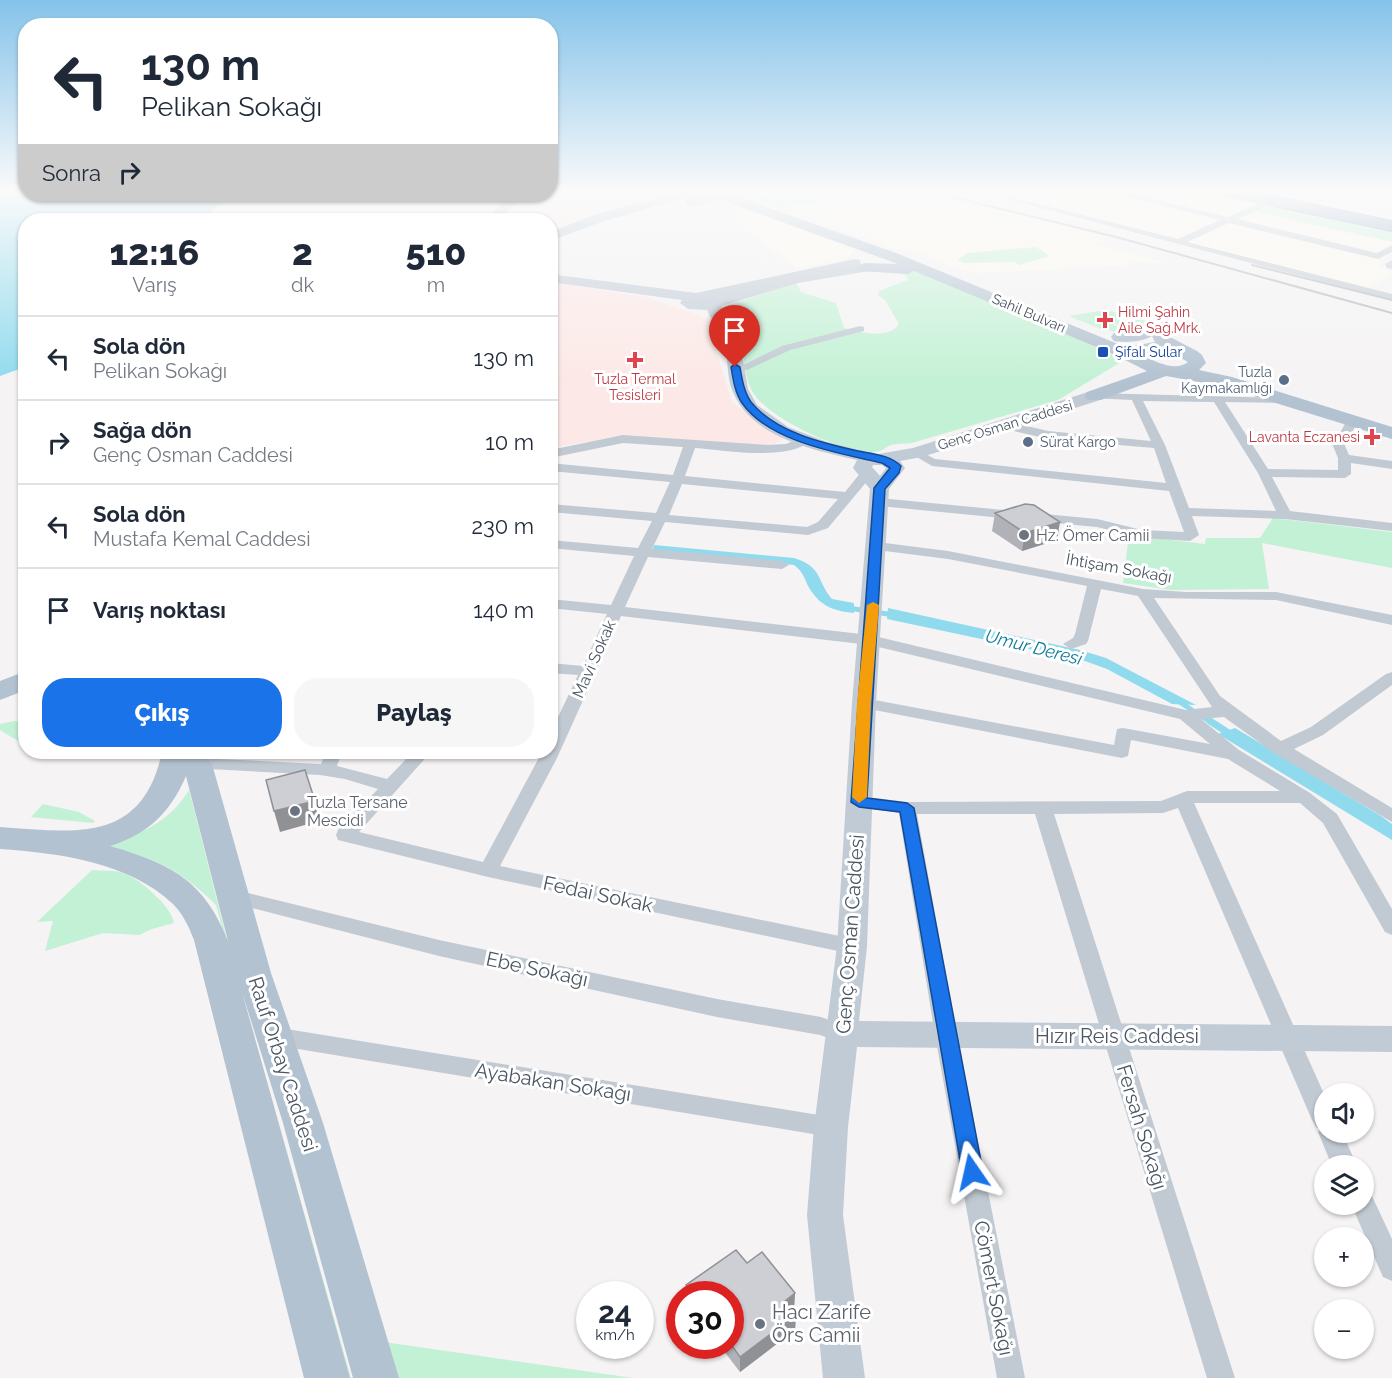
<!DOCTYPE html>
<html lang="tr">
<meta charset="utf-8">
<style>
:root{--surface:#fff;--page:#f6f6f7;--text:#1f2937;--muted:#747a83;--line:#e0e1e3;--accent:#1a73e8}
body{margin:0;font-family:Raleway,sans-serif;background:var(--page);color:var(--text);height:100vh;display:flex;flex-direction:column;font-size:22px;white-space:nowrap}
*{box-sizing:border-box;margin:0}
p{font-size:20px;color:var(--muted)}
.icon{flex:none;width:33px;height:33px;fill:none;stroke:currentColor;stroke-width:2;stroke-linecap:round;stroke-linejoin:round}
.map{position:relative;flex:1;overflow:hidden}
.drawer{position:absolute;left:18px;top:213px;width:540px;height:546px;display:flex;flex-direction:column;background:var(--surface);border-radius:24px;box-shadow:0 2px 4px #0004}
.drawer>*{flex:none}
.hud{position:absolute;left:18px;top:18px;width:540px;height:183px;border-radius:24px;box-shadow:0 2px 4px #0004;background:#fff;color:var(--text);overflow:hidden}
.tools{position:absolute;left:1314px;top:1083px;display:grid;gap:12px}
.tools a{display:grid;place-items:center;width:60px;height:60px;border-radius:50%;background:var(--surface);box-shadow:0 2px 4px #0004;font-size:30px}
.speed{position:absolute;left:576px;top:1281px;display:flex;gap:12px;font-size:30px;font-weight:700;text-align:center}
.speed>*{display:grid;place-content:center;width:78px;height:78px;border-radius:50%;background:var(--surface);box-shadow:0 2px 4px #0004;line-height:1}
.speed small{font-size:15px;font-weight:400}
.speed .limit{border:9px solid #d22;background:#fff;color:#111}
.pin{position:absolute;display:grid;place-items:center;width:51px;height:51px;color:#fff;margin:-62px -26px;border-radius:50% 50% 50% 0;rotate:-45deg;box-shadow:0 0 6px #0007}
.pin .icon{rotate:45deg}
.me{position:absolute;width:66px;margin:-33px;rotate:349deg;stroke-linejoin:round;filter:drop-shadow(0 0 4px #0008)}
.turn{display:flex;align-items:center;gap:21px;height:126px;padding:0 24px;font-size:27px}
.turn .icon{width:78px;height:78px;stroke-width:2.5}
.turn b{display:block;font-size:42px;line-height:51px}
.then{display:flex;align-items:center;height:57px;padding:0 24px;background:#0003;gap:12px;font-size:22px}
.eta{display:flex;justify-content:space-evenly;align-items:center;height:102px;text-align:center}
.eta b{font-size:36px;font-weight:800;line-height:42px}
.cta{display:flex;gap:12px;margin-top:auto;padding:12px 24px}
.cta a{flex:1;height:69px;border-radius:24px;background:var(--accent);color:#fff;font-size:24px;font-weight:800;line-height:69px;text-align:center}
.cta a+a{background:var(--page);color:var(--text)}
ul{padding:0;list-style:none}
li{display:flex;align-items:center;gap:18px;height:84px;padding:0 24px;border-top:2px solid var(--line)}
li div{flex:1}
li b{display:block;font-size:22px}
li em{font-style:normal}
.map>svg:first-child{display:block}
.commercial{fill:#fdf9ef}
.medical{fill:#fce8e6}
.green{fill:#c3f1d5}
.water{fill:#90daee}
.lines{fill:none;stroke-linecap:round;stroke-linejoin:round}
.stream-far1{stroke:#90daee;stroke-width:5}
.stream{stroke:#90daee;stroke-width:7}
.highway-casing{stroke:#7690ad;stroke-width:2}
.street{fill:#c1cad2;fill-rule:evenodd}
.secondary{fill:#c1cbd6;fill-rule:evenodd}
.primary{fill:#b3c2d1;fill-rule:evenodd}
.highway{fill:#8ba5c1;fill-rule:evenodd}
.rail{stroke:#b5b8bd;stroke-width:2}
.primary-bridge{stroke:#b3c2d1;stroke-width:15}
.wall{fill:#b0b2b7}
.shaded-wall{fill:#909195}
.building{fill:#cdcfd5;stroke:#909195;stroke-width:1.5}
.route{fill:#1a73e8;stroke:#114b97;stroke-width:1.5}
.slow{fill:#f59e0b}
.health-dot{fill:#e0444e;stroke:#fff;stroke-width:2}
.transit-dot{fill:#1a4fb4;stroke:#fff;stroke-width:2}
.service-dot{fill:#5c6f8a;stroke:#fff;stroke-width:2}
.worship-dot{fill:#6b7280;stroke:#fff;stroke-width:2}
.labels{text-anchor:middle;dominant-baseline:central;stroke-width:6;stroke-linejoin:round;paint-order:stroke}
.far-health-label{font-size:14px;fill:#be3a42;stroke:#fff;text-anchor:start}
.far-street-label{font-size:14px;fill:#4a5661;stroke:#fff}
.far-transit-label{font-size:14px;fill:#164399;stroke:#fff;text-anchor:start}
.far-service-label{font-size:14px;fill:#4e5e75;stroke:#fff;text-anchor:end}
.worship-label{font-size:16px;fill:#5b616d;stroke:#fff;text-anchor:start}
.street-label{font-size:16px;fill:#4a5661;stroke:#fff}
.water-label{font-size:18px;font-style:italic;fill:#0c7c9b;stroke:#fff}
.near-street-label{font-size:20px;fill:#4a5661;stroke:#fff}
.near-worship-label{font-size:20px;fill:#5b616d;stroke:#fff;text-anchor:start}
</style>
<div class="map">
<svg width="1392" height="1378" viewBox="0 0 1392 1378">
<rect width="100%" height="100%" fill="#f5f3f3"/>
<path class="commercial" d="M 879,190 L 917,190 L 1109,237 L 1096,244 L 1164,263 L 1140,263 L 1132,261 L 1126,262 L 1131,265 L 979,273 L 957,269 L 920,252 L 897,249 L 781,208 Z
M 1009,190 L 1215,190 L 1264,202 L 1249,210 L 1392,242 L 1392,251 L 1377,259 L 1381,267 L 1391,274 L 1362,291 L 978,193 Z
M 1310,190 L 1392,190 L 1392,210 Z
M 750,212 L 809,230 L 807,232 L 847,246 L 853,249 L 853,253 L 849,257 L 839,261 L 797,268 L 727,215 Z"/>
<path class="medical" d="M 551,190 L 668,190 L 606,206 L 564,225 L 551,224 L 550,220 L 527,220 L 519,217 L 525,204 L 540,194 L 550,194 Z
M 551,282 L 646,297 L 706,318 L 732,402 L 783,439 L 771,446 L 626,435 L 551,448 Z"/>
<path class="green" d="M 749,190 L 824,190 L 855,196 L 781,208 L 737,193 Z
M 1264,202 L 1392,230 L 1392,242 L 1248,210 Z
M 1036,247 L 1050,256 L 1019,265 L 1015,262 L 963,263 L 958,260 L 967,253 Z
M 893,271 L 921,272 L 931,275 L 1116,355 L 1122,359 L 1121,362 L 1058,400 L 912,443 C 905,444 895,443 889,446 C 883,449 881,452 873,452 C 842,453 767,418 752,391 C 742,372 745,351 740,332 C 737,322 725,316 720,308 L 796,283 L 801,292 L 836,303 L 844,328 C 859,332 889,340 899,324 L 885,300 L 878,295 L 879,291 L 908,280 L 907,276 Z
M 1105,310 L 1145,319 L 1142,328 L 1131,334 L 1114,323 L 1113,324 L 1127,334 L 1101,329 L 1069,316 Z
M 1273,518 L 1392,532 L 1392,568 L 1262,543 L 1269,589 L 1171,590 L 1123,583 L 1129,535 L 1205,544 L 1206,538 L 1260,538 Z
M 14,721 L 25,723 L 25,742 L 23,744 L 0,730 L 0,724 Z
M 189,790 L 233,963 L 351,1378 L 347,1378 L 216,905 C 179,868 152,856 102,846 C 139,833 167,826 189,790 Z
M 43,804 L 79,812 L 95,821 L 93,823 L 31,817 Z
M 92,870 C 101,871 112,870 120,872 C 138,877 171,905 174,923 L 152,929 L 139,935 L 103,933 L 45,951 L 53,921 L 37,922 Z
M 384,1342 L 633,1378 L 392,1378 Z"/>
<path class="water" d="M 0,190 L 25,190 L 26,194 L 231,194 L 203,220 L 26,220 L 25,367 L 0,376 Z
M 654,545 L 794,558 C 823,567 816,580 832,599 L 854,603 L 854,613 C 832,611 818,605 807,584 C 804,576 801,570 794,565 L 652,551 Z
M 888,608 L 1080,650 L 1106,658 L 1196,705 L 1172,704 L 1107,669 L 1085,661 L 887,619 Z
M 1235,728 L 1381,816 L 1392,824 L 1392,840 L 1218,734 Z"/>
<g class="lines">
<path class="stream-far1" d="M 848,608 L 894,615
M 1178,701 L 1212,723"/>
<path class="stream" d="M 1210,721 L 1230,734"/>
<defs>
<path id="highway" d="M 1214,190 L 1245,190 L 1391,221 L 1392,231 L 1222,195 Z"/>
</defs>
<use href="#highway" class="highway-casing"/>
<path class="street" d="M 1101,190 L 1116,190 L 1228,217 L 1268,199 L 1274,199 L 1274,203 L 1237,219 L 1377,253 L 1392,245 L 1392,252 L 1378,259 L 1229,223 L 1187,242 L 1392,294 L 1392,300 L 1003,198 L 1007,196 L 1178,239 L 1220,220 Z
M 860,326 L 864,327 L 864,331 L 790,350 L 747,370 L 739,370 L 737,368 L 782,346 Z
M 1094,393 L 1286,398 L 1286,402 L 1282,403 L 1225,402 L 1268,469 L 1338,470 L 1338,458 L 1333,446 L 1348,418 L 1356,418 L 1358,421 L 1345,446 L 1349,455 L 1392,461 L 1392,469 L 1351,463 L 1351,474 L 1345,478 L 1272,477 L 1290,511 L 1392,523 L 1392,531 L 1285,519 L 1192,516 L 1199,535 L 1190,541 L 1142,538 L 1097,527 L 879,506 L 872,502 L 879,498 L 1097,519 L 1142,530 L 1184,532 L 1169,491 L 932,466 L 910,453 L 916,449 L 935,459 L 1166,483 L 1154,448 L 1048,439 L 1001,428 L 999,425 L 1005,421 L 1048,431 L 1151,441 L 1132,400 L 1090,398 L 1090,394 ZM 1143,401 L 1214,402 L 1258,473 L 1276,511 L 1189,508 L 1165,445 Z
M 623,435 L 768,445 L 786,444 L 805,436 L 811,440 C 789,462 724,450 695,448 L 685,476 L 845,492 L 862,471 L 867,470 L 873,474 L 828,528 L 808,535 L 665,522 L 652,549 L 782,561 L 789,565 L 782,569 L 648,557 L 625,607 L 870,635 L 1186,710 L 1212,707 L 1138,596 L 1101,589 L 1088,641 L 1086,644 L 1071,649 L 1063,644 L 1073,638 L 1075,634 L 1087,586 L 948,559 L 877,550 L 870,546 L 877,542 L 948,551 L 1143,589 L 1186,592 L 1276,592 L 1392,615 L 1392,625 L 1276,600 L 1154,598 L 1220,696 L 1281,741 L 1311,727 L 1386,674 L 1392,672 L 1392,685 L 1323,735 L 1294,749 L 1392,808 L 1392,822 L 1274,753 L 1224,717 L 1201,719 L 1239,750 L 1310,793 L 1337,814 L 1392,909 L 1392,935 L 1385,932 L 1323,823 L 1300,803 L 1194,803 L 1324,1094 L 1324,1132 L 1342,1132 L 1357,1166 L 1332,1166 L 1318,1132 L 1320,1129 L 1316,1127 L 1312,1120 L 1178,808 L 1163,813 L 1054,814 L 1235,1378 L 1207,1378 L 1035,814 L 917,814 L 957,1035 L 1025,1378 L 997,1378 L 935,1035 L 899,813 L 852,806 L 850,802 L 852,798 L 859,796 L 907,802 L 1161,801 L 1187,791 L 1280,791 L 1228,759 L 1131,740 L 1128,756 L 1122,758 L 864,708 L 858,707 L 856,703 L 858,699 L 864,698 L 1114,745 L 1117,729 L 1123,728 L 1210,744 L 1180,719 L 870,645 L 621,616 L 557,758 L 500,866 L 859,940 L 862,946 L 859,952 L 852,954 L 488,877 L 338,840 L 336,835 L 338,830 L 378,789 L 345,779 L 320,775 L 191,768 L 188,764 L 191,760 L 197,758 L 321,764 L 326,752 L 342,752 L 337,766 L 387,779 L 413,752 L 431,752 L 359,832 L 483,862 L 542,752 L 550,752 L 550,734 L 578,675 L 550,673 L 550,663 L 583,666 L 607,614 L 550,608 L 550,599 L 611,605 L 634,556 L 550,548 L 550,540 L 638,548 L 652,521 L 550,512 L 550,504 L 656,513 L 670,482 L 550,471 L 550,463 L 673,475 L 683,447 L 623,443 L 550,458 L 550,450 ZM 682,484 L 838,499 L 818,522 L 807,527 L 669,515 Z
M 232,889 L 439,940 L 717,999 L 821,1017 L 851,1028 L 854,1034 L 851,1040 L 843,1043 L 820,1035 L 717,1017 L 439,956 L 225,901 L 222,896 L 225,891 Z
M 274,1027 L 831,1117 L 839,1120 L 843,1127 L 839,1134 L 831,1137 L 274,1045 L 266,1042 L 263,1036 L 266,1030 Z
M 1364,1193 L 1372,1196 L 1392,1239 L 1392,1281 L 1383,1277 L 1351,1204 L 1364,1204 Z"/>
<path class="secondary" d="M 855,259 L 860,260 L 861,264 L 869,265 L 871,268 L 869,271 L 798,283 L 721,306 L 740,342 L 748,389 L 757,405 L 788,427 L 827,442 L 859,450 L 878,454 L 913,448 L 1088,392 L 1094,391 L 1102,396 L 1100,400 L 922,457 L 900,461 L 905,468 L 889,489 L 876,703 L 867,946 L 859,1021 L 1392,1026 L 1392,1052 L 857,1047 L 848,1127 L 843,1215 L 865,1378 L 823,1378 L 807,1215 L 814,1127 L 837,946 L 852,703 L 870,489 L 853,468 L 857,460 C 814,450 752,438 733,392 C 726,377 729,359 724,343 C 721,331 712,322 707,310 L 688,309 L 680,303 L 682,300 L 550,282 L 550,274 L 696,293 ZM 873,465 L 882,465 L 886,468 L 880,476 L 872,467 Z
M 1392,260 L 1392,269 L 1387,268 L 1385,264 Z"/>
<path class="primary" d="M 684,190 L 718,190 L 896,253 L 1130,349 L 1133,346 L 1155,342 L 1152,336 C 1142,342 1125,343 1114,341 L 1111,337 L 1114,333 L 1139,330 L 1157,320 L 1163,321 L 1170,337 L 1197,351 L 1202,355 L 1206,363 L 1199,370 L 1232,377 L 1392,427 L 1392,439 L 1221,386 L 1166,376 L 1101,400 L 1087,400 L 1085,396 L 1087,392 L 1147,371 L 1111,353 L 914,271 L 908,274 L 859,271 L 856,268 L 864,263 L 898,264 L 702,193 L 604,221 L 550,241 L 550,232 L 594,215 ZM 1154,352 L 1172,353 L 1188,362 C 1175,372 1157,362 1143,356 Z
M 510,194 L 524,194 L 500,220 L 486,220 Z
M 26,671 L 26,690 L 0,700 L 0,681 Z
M 162,752 L 203,752 L 212,764 L 271,973 L 323,1123 L 399,1378 L 353,1378 L 283,1123 L 242,992 L 350,1378 L 304,1378 L 194,940 C 189,927 183,914 173,904 C 129,862 58,853 0,849 L 0,827 C 74,832 142,845 162,752 ZM 186,776 L 228,941 C 204,880 171,864 110,846 C 148,834 170,813 186,776 Z"/>
<use href="#highway" class="highway"/>
<path class="rail" d="M 924,190 L 1116,237 L 1392,313
M 1252,265 L 1392,300"/>
<path class="primary-bridge" d="M 692,199 L 728,190"/>
</g>
<path class="wall" d="M 995,513 L 1057,540 L 1022,551 L 992,531 Z
M 736,1250 L 747,1263 L 762,1252 L 795,1293 L 794,1309 L 793,1310 L 796,1315 L 795,1330 L 740,1372 L 720,1346 L 730,1346 L 730,1294 L 687,1294 L 686,1285 Z"/>
<path class="shaded-wall" d="M 1060,522 L 1057,540 L 1022,551 L 1025,533 Z
M 315,801 L 319,821 L 280,832 L 274,811 Z
M 795,1293 L 794,1309 L 784,1317 L 785,1301 Z
M 796,1315 L 795,1330 L 740,1372 L 740,1357 Z"/>
<path class="building" d="M 1025,504 L 1034,505 L 1060,522 L 1025,533 L 995,513 Z
M 305,770 L 315,801 L 274,811 L 266,780 Z
M 736,1250 L 747,1263 L 762,1252 L 795,1293 L 785,1301 L 796,1315 L 740,1357 L 730,1343 L 730,1294 L 694,1294 L 686,1285 Z"/>
<linearGradient id="sky" x2="0" y2="1"><stop stop-color="#85c3ea"/><stop offset="0.5" stop-color="#fafafa"/><stop offset="1" stop-color="#fafafa" stop-opacity="0"/></linearGradient>
<rect width="1392" height="383" fill="url(#sky)"/>
<path class="route" d="M 735,364 L 740,367 C 742,379 744,392 751,402 C 775,432 822,443 858,451 C 873,454 890,455 901,466 L 899,473 L 885,489 L 867,798 L 907,803 L 914,808 L 983,1172 L 980,1178 L 972,1181 L 965,1178 L 962,1172 L 900,812 L 859,807 L 851,802 L 874,488 L 890,468 L 882,463 C 839,453 769,442 742,403 C 735,393 733,379 731,367 Z"/>
<path class="slow" d="M 873,602 L 879,605 L 871,703 L 867,797 L 859,803 L 852,797 L 857,703 L 867,605 Z"/>
<g class="health-dot">
<path d="M1102 311h6v6h6v6h-6v6h-6v-6h-6v-6h6z"/>
<path d="M632 351h6v6h6v6h-6v6h-6v-6h-6v-6h6z"/>
<path d="M1369 428h6v6h6v6h-6v6h-6v-6h-6v-6h6z"/>
</g>
<rect class="transit-dot" x="1097" y="346" width="12" height="12" rx="3"/>
<g class="service-dot">
<circle cx="1284" cy="380" r="6"/>
<circle cx="1028" cy="442" r="6"/>
</g>
<g class="worship-dot">
<circle cx="1024" cy="535" r="6"/>
<circle cx="295" cy="811" r="6"/>
<circle cx="760" cy="1324" r="6"/>
</g>
<g class="labels">
<g class="far-health-label">
<text x="1118" y="312">Hilmi Şahin<tspan x="1118" dy="16">Aile Sağ.Mrk.</tspan></text>
<text x="635" y="379" text-anchor="middle">Tuzla Termal<tspan x="635" dy="16">Tesisleri</tspan></text>
<text x="1360" y="437" text-anchor="end">Lavanta Eczanesi</text>
</g>
<g class="far-street-label">
<text transform="translate(1029 313) rotate(23)">Sahil Bulvarı</text>
<text transform="translate(1005 425) rotate(-17)">Genç Osman Caddesi</text>
</g>
<g class="far-transit-label">
<text x="1115" y="352">Şifalı Sular</text>
</g>
<g class="far-service-label">
<text x="1272" y="372">Tuzla<tspan x="1272" dy="16">Kaymakamlığı</tspan></text>
<text x="1040" y="442" text-anchor="start">Sürat Kargo</text>
</g>
<g class="worship-label">
<text x="1036" y="535">Hz. Ömer Camii</text>
<text x="307" y="802">Tuzla Tersane<tspan x="307" dy="18">Mescidi</tspan></text>
</g>
<g class="street-label">
<text transform="translate(1119 568) rotate(10)">İhtişam Sokağı</text>
<text transform="translate(594 659) rotate(-66)">Mavi Sokak</text>
</g>
<g class="water-label">
<text transform="translate(1034 647) rotate(14)">Umur Deresi</text>
</g>
<g class="near-street-label">
<text transform="translate(598 894) rotate(12)">Fedai Sokak</text>
<text transform="translate(850 934) rotate(-86)">Genç Osman Caddesi</text>
<text transform="translate(537 969) rotate(12)">Ebe Sokağı</text>
<text x="1117" y="1036">Hızır Reis Caddesi</text>
<text transform="translate(283 1064) rotate(72)">Rauf Orbay Caddesi</text>
<text transform="translate(553 1082) rotate(9)">Ayabakan Sokağı</text>
<text transform="translate(1142 1127) rotate(73)">Fersah Sokağı</text>
<text transform="translate(994 1288) rotate(79)">Cömert Sokağı</text>
</g>
<g class="near-worship-label">
<text x="772" y="1312">Hacı Zarife<tspan x="772" dy="23">Örs Camii</tspan></text>
</g>
</g>
</svg>
<div class="tools">
<a><svg class="icon" aria-label="sound" viewBox="0 0 24 24"><path d="M4 9h4l5-4v14l-5-4H4zM17 9q2 3 0 6"/></svg></a>
<a><svg class="icon" aria-label="layers" viewBox="0 0 24 24"><path d="M12 4l9 5-9 5-9-5zM3 14l9 5 9-5"/></svg></a>
<a>+</a>
<a>−</a>
</div>
<div class="speed"><div>24<small>km/h</small></div><div class="limit">30</div></div>
<div class="pin" style="left:735px;top:367px;background:#d93025"><svg class="icon" aria-label="arrive" viewBox="0 0 24 24"><path d="M6 21V4h12l-3 4 3 4H6"/></svg></div>
<svg class="me" style="left:972px;top:1172px" viewBox="-20 -20 40 40"><path d="M0-17L14 15 0 8-14 15z" fill="#1a73e8" stroke="#fff" stroke-width="4"/></svg>
<div class="hud">
<div class="turn"><svg class="icon" aria-label="left" viewBox="0 0 24 24"><path d="M17 20v-9H6M10 6l-5 5 5 5"/></svg><div><b>130 m</b>Pelikan Sokağı</div></div>
<div class="then">Sonra<svg class="icon" aria-label="right" viewBox="0 0 24 24"><path d="M7 20v-9h11M14 6l5 5-5 5"/></svg></div>
</div>
<section class="drawer">
<div class="eta">
<div><b>12:16</b><p>Varış</p></div>
<div><b>2</b><p>dk</p></div>
<div><b>510</b><p>m</p></div>
</div>
<ul>
<li><svg class="icon" aria-label="left" viewBox="0 0 24 24"><path d="M17 20v-9H6M10 6l-5 5 5 5"/></svg><div><b>Sola dön</b><p>Pelikan Sokağı</p></div><em>130 m</em></li>
<li><svg class="icon" aria-label="right" viewBox="0 0 24 24"><path d="M7 20v-9h11M14 6l5 5-5 5"/></svg><div><b>Sağa dön</b><p>Genç Osman Caddesi</p></div><em>10 m</em></li>
<li><svg class="icon" aria-label="left" viewBox="0 0 24 24"><path d="M17 20v-9H6M10 6l-5 5 5 5"/></svg><div><b>Sola dön</b><p>Mustafa Kemal Caddesi</p></div><em>230 m</em></li>
<li><svg class="icon" aria-label="arrive" viewBox="0 0 24 24"><path d="M6 21V4h12l-3 4 3 4H6"/></svg><div><b>Varış noktası</b></div><em>140 m</em></li>
</ul>
<div class="cta"><a>Çıkış</a><a>Paylaş</a></div>
</section>
</div>
